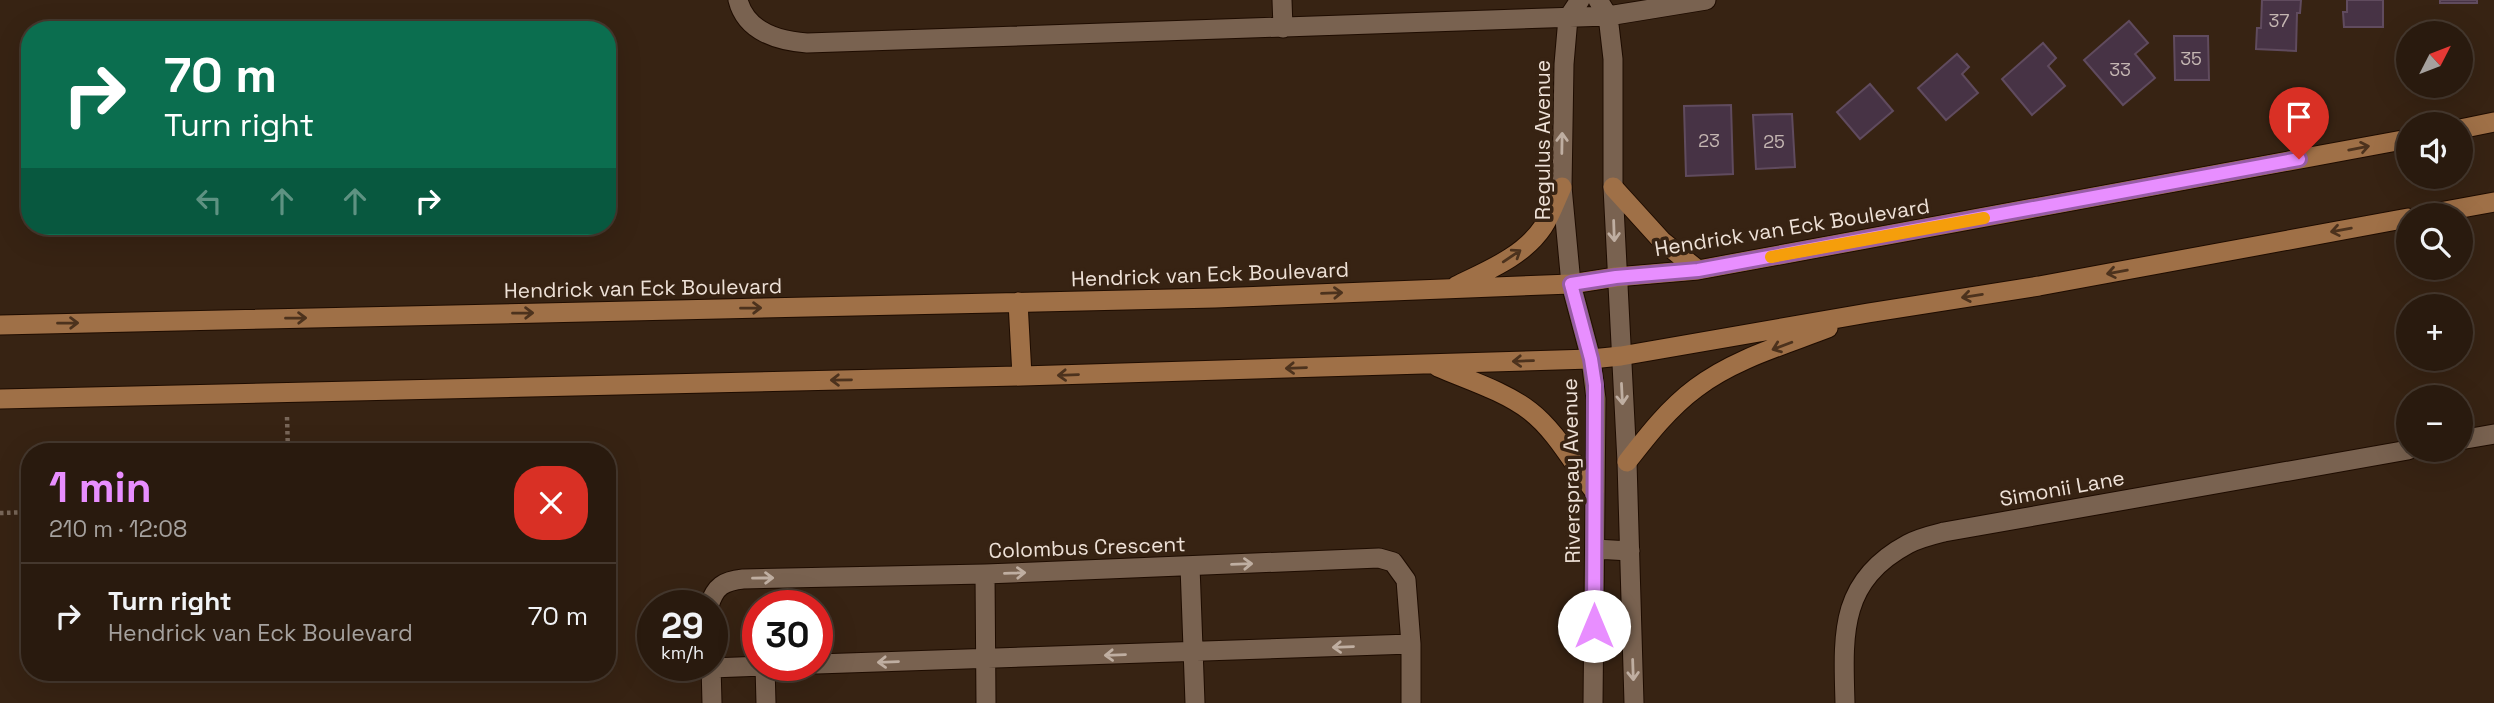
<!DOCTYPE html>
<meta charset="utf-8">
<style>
:root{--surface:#291a0e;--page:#35271c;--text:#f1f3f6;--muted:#a5a19e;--line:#45382e;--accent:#e88eff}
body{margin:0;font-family:"Space Grotesk",sans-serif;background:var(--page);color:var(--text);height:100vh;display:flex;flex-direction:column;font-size:26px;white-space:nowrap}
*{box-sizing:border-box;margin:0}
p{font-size:23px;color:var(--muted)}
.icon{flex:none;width:38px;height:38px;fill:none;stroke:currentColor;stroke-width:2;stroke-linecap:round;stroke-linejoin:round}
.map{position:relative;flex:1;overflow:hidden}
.details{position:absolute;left:21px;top:443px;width:595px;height:238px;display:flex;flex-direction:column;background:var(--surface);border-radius:28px;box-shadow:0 7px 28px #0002,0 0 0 2px var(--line)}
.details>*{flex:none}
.guide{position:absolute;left:21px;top:21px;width:595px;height:214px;border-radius:28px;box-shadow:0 7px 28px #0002,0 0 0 2px var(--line);background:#0b6e4f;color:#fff;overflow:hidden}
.needle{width:46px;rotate:48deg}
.controls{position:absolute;left:2396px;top:21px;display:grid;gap:14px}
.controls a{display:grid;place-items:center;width:77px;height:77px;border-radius:50%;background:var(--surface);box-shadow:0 7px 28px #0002,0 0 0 2px var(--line);font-size:35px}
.speed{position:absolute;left:637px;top:590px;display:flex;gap:14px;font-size:35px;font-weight:700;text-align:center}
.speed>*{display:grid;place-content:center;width:91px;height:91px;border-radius:50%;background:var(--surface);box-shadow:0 7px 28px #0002,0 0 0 2px var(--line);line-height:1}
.speed small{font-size:18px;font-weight:400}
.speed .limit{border:10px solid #d22;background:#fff;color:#111}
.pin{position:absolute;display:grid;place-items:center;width:60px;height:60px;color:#fff;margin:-72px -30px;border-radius:50% 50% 50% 0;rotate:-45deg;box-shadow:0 0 7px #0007}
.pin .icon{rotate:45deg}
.me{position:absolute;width:77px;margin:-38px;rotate:0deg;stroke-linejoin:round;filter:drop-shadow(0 0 5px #0008)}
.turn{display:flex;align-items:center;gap:24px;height:147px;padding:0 28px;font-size:32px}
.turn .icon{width:91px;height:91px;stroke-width:2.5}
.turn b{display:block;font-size:49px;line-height:60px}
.lanes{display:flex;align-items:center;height:66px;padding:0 28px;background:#0003;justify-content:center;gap:35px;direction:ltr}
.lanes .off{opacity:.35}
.round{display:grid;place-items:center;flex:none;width:74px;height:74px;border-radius:28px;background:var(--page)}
.head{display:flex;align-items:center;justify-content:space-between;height:119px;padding:0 28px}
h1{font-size:42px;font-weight:600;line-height:52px;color:var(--accent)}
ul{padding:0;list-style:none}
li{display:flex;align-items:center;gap:21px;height:105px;padding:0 28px;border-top:2px solid var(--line)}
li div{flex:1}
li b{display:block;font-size:26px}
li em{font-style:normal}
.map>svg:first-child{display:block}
.building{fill:#473345;stroke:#604b5e;stroke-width:2}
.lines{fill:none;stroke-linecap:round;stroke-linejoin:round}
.minor-casing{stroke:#1e0c00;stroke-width:21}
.secondary-casing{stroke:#1e0c00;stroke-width:21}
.path{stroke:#786658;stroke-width:4.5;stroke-dasharray:3.5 3.5;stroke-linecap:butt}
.minor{stroke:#796250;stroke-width:19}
.secondary{stroke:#9f7047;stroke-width:19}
.oneway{stroke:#bfaea1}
.oneway2{stroke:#4c321d}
.route-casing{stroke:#975ca6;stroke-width:18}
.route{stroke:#e88eff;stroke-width:12}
.slow{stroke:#f59e0b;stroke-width:12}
.labels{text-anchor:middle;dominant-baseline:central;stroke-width:7;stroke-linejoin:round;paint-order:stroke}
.number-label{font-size:18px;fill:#c4b6b2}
.street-label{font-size:21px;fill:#eee1d7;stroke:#372313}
</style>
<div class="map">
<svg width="2494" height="703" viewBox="0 0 2494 703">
<rect width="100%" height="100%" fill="#372313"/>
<path class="building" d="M 2262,0 L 2301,0 L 2300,13 L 2297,13 L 2296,51 L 2256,49 L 2257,28 L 2261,28 Z
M 2347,0 L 2383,0 L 2383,27 L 2344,27 L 2343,12 L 2347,12 Z
M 2440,0 L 2477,0 L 2477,3 L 2440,3 Z
M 2129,21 L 2148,43 L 2135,54 L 2155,78 L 2123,105 L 2084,60 Z
M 2174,36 L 2208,36 L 2209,80 L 2175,80 Z
M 2043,43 L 2056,58 L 2048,66 L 2065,86 L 2032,115 L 2002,79 Z
M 1957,54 L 1969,67 L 1962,74 L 1978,93 L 1946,120 L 1918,88 Z
M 1870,84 L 1893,111 L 1860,139 L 1837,112 Z
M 1731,105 L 1733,174 L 1686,176 L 1684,106 Z
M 1792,114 L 1795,167 L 1756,169 L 1753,115 Z"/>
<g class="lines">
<defs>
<path id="minor" d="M 738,0 C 746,32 779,41 807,43 L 1608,16 L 1706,0
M 1282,0 L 1283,28
M 1580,0 L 1568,18 L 1564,64 L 1562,187 L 1571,284 L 1591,359 L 1596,399 L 1593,703
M 1598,0 L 1608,16 L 1613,59 L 1613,187 L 1627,462 L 1634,703
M 2460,440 L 2494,434
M 1595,549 L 1630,551
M 1190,566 L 1195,703
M 985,574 L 986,703
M 709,606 C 715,586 724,581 743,579 L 985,574 L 1379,558 L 1393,562 L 1406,580 L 1411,644 L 1411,703
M 817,664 L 1411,644
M 711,665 L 712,703
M 765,666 L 766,703
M 711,668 L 790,665
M 1845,703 C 1843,634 1839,581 1908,544 C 1919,538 1932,535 1944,532 L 2408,450"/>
<path id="secondary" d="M 2460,129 L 2494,122
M 1613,187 L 1662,241 L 1698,270
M 2423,215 L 2494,202
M 1456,286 C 1486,271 1523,257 1543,227 C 1551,215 1556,200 1562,187
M 1018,302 L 1022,376
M 0,325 L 1215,298 L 1571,284 L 1616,277 L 1698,270 L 2408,139
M 1438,367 C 1468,380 1504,391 1530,411 C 1556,431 1574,465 1594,491
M 0,399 L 1022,376 L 1591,359 L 1621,356 L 1868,313 L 2039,286 L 2408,218
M 1627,462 C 1648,435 1669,408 1696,388 C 1734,359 1784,345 1828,328"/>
</defs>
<use href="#minor" class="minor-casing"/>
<use href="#secondary" class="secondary-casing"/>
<path class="path" d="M 287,417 L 288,452
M 0,513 L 30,512"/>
<use href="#minor" class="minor"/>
<use href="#secondary" class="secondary"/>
</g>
<defs><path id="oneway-shaft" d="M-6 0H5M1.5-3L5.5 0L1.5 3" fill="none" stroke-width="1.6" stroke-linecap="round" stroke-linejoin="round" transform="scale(1.75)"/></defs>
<g class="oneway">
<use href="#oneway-shaft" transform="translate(1562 143) rotate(-89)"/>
<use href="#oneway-shaft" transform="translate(1614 231) rotate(88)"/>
<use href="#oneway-shaft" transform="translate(1622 394) rotate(87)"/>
<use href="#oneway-shaft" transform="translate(1242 564) rotate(-2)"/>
<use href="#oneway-shaft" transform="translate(1015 573) rotate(-2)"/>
<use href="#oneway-shaft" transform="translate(763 578) rotate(-1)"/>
<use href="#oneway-shaft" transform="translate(1343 647) rotate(178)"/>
<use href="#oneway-shaft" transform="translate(1115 655) rotate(178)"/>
<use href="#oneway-shaft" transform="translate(888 662) rotate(178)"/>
<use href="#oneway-shaft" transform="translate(1633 670) rotate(88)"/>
</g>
<g class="oneway2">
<use href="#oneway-shaft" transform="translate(2359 148) rotate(-11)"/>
<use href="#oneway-shaft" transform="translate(2341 230) rotate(170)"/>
<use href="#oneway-shaft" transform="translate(1512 256) rotate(-34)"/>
<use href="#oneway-shaft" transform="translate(2117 272) rotate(170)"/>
<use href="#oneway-shaft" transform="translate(1332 293) rotate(-2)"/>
<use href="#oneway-shaft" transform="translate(1972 296) rotate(171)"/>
<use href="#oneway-shaft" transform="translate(751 308) rotate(-1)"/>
<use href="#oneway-shaft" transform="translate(523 313) rotate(-1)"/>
<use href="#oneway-shaft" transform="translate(296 318) rotate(-1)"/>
<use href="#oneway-shaft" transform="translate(68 323) rotate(-1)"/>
<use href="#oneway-shaft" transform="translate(1782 346) rotate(159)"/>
<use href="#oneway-shaft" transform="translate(1523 361) rotate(178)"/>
<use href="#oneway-shaft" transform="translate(1296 368) rotate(178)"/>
<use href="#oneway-shaft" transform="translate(1068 375) rotate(178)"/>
<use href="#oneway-shaft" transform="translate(841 380) rotate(179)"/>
</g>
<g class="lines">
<defs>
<path id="route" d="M 1594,626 L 1595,385 L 1591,359 L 1571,284 L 1616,277 L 1698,270 L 2299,159"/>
</defs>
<use href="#route" class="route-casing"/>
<use href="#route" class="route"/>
<path class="slow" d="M 1771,257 L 1984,218"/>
</g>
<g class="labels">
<g class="number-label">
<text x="2279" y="20">37</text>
<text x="2191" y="58">35</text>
<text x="2120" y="69">33</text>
<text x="1709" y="140">23</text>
<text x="1774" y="141">25</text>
</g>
<g class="street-label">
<text transform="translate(1542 140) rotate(-90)">Regulus Avenue</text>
<text transform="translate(1792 227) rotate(-9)">Hendrick van Eck Boulevard</text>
<text transform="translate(1210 274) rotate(-2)">Hendrick van Eck Boulevard</text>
<text transform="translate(643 288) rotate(-1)">Hendrick van Eck Boulevard</text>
<text transform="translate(1571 471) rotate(-91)">Riverspray Avenue</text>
<text transform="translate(2062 488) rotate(-10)">Simonii Lane</text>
<text transform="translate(1087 547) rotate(-2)">Colombus Crescent</text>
</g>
</g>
</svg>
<div class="controls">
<a><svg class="needle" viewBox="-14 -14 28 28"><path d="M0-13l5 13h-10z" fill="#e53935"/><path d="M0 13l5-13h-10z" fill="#a5a19e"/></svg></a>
<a><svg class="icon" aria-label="sound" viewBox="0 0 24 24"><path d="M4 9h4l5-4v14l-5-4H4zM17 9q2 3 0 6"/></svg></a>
<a><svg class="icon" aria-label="search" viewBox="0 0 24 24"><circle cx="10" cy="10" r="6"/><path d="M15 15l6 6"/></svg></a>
<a>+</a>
<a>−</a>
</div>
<div class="speed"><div>29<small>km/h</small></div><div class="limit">30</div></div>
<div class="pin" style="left:2299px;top:159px;background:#d93025"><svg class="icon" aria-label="arrive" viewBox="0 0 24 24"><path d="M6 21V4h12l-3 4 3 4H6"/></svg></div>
<svg class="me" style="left:1594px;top:626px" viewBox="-20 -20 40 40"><circle r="19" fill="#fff"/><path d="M0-13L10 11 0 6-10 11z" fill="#e88eff"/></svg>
<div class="guide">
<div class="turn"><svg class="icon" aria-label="right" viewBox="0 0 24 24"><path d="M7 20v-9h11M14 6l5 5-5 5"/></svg><div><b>70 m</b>Turn right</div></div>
<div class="lanes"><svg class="icon off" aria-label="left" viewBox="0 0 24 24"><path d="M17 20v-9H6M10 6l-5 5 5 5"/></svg><svg class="icon off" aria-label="ahead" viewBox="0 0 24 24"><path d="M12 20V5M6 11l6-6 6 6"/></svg><svg class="icon off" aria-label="ahead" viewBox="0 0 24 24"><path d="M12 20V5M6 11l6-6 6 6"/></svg><svg class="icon" aria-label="right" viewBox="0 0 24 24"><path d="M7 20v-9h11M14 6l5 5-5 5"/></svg></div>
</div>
<section class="details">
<div class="head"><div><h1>1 min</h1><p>210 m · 12:08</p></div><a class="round" style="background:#d93025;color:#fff"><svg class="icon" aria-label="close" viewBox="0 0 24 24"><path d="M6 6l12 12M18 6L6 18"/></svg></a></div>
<ul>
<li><svg class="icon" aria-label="right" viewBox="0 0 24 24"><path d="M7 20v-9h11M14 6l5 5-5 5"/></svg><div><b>Turn right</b><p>Hendrick van Eck Boulevard</p></div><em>70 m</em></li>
</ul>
</section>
</div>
